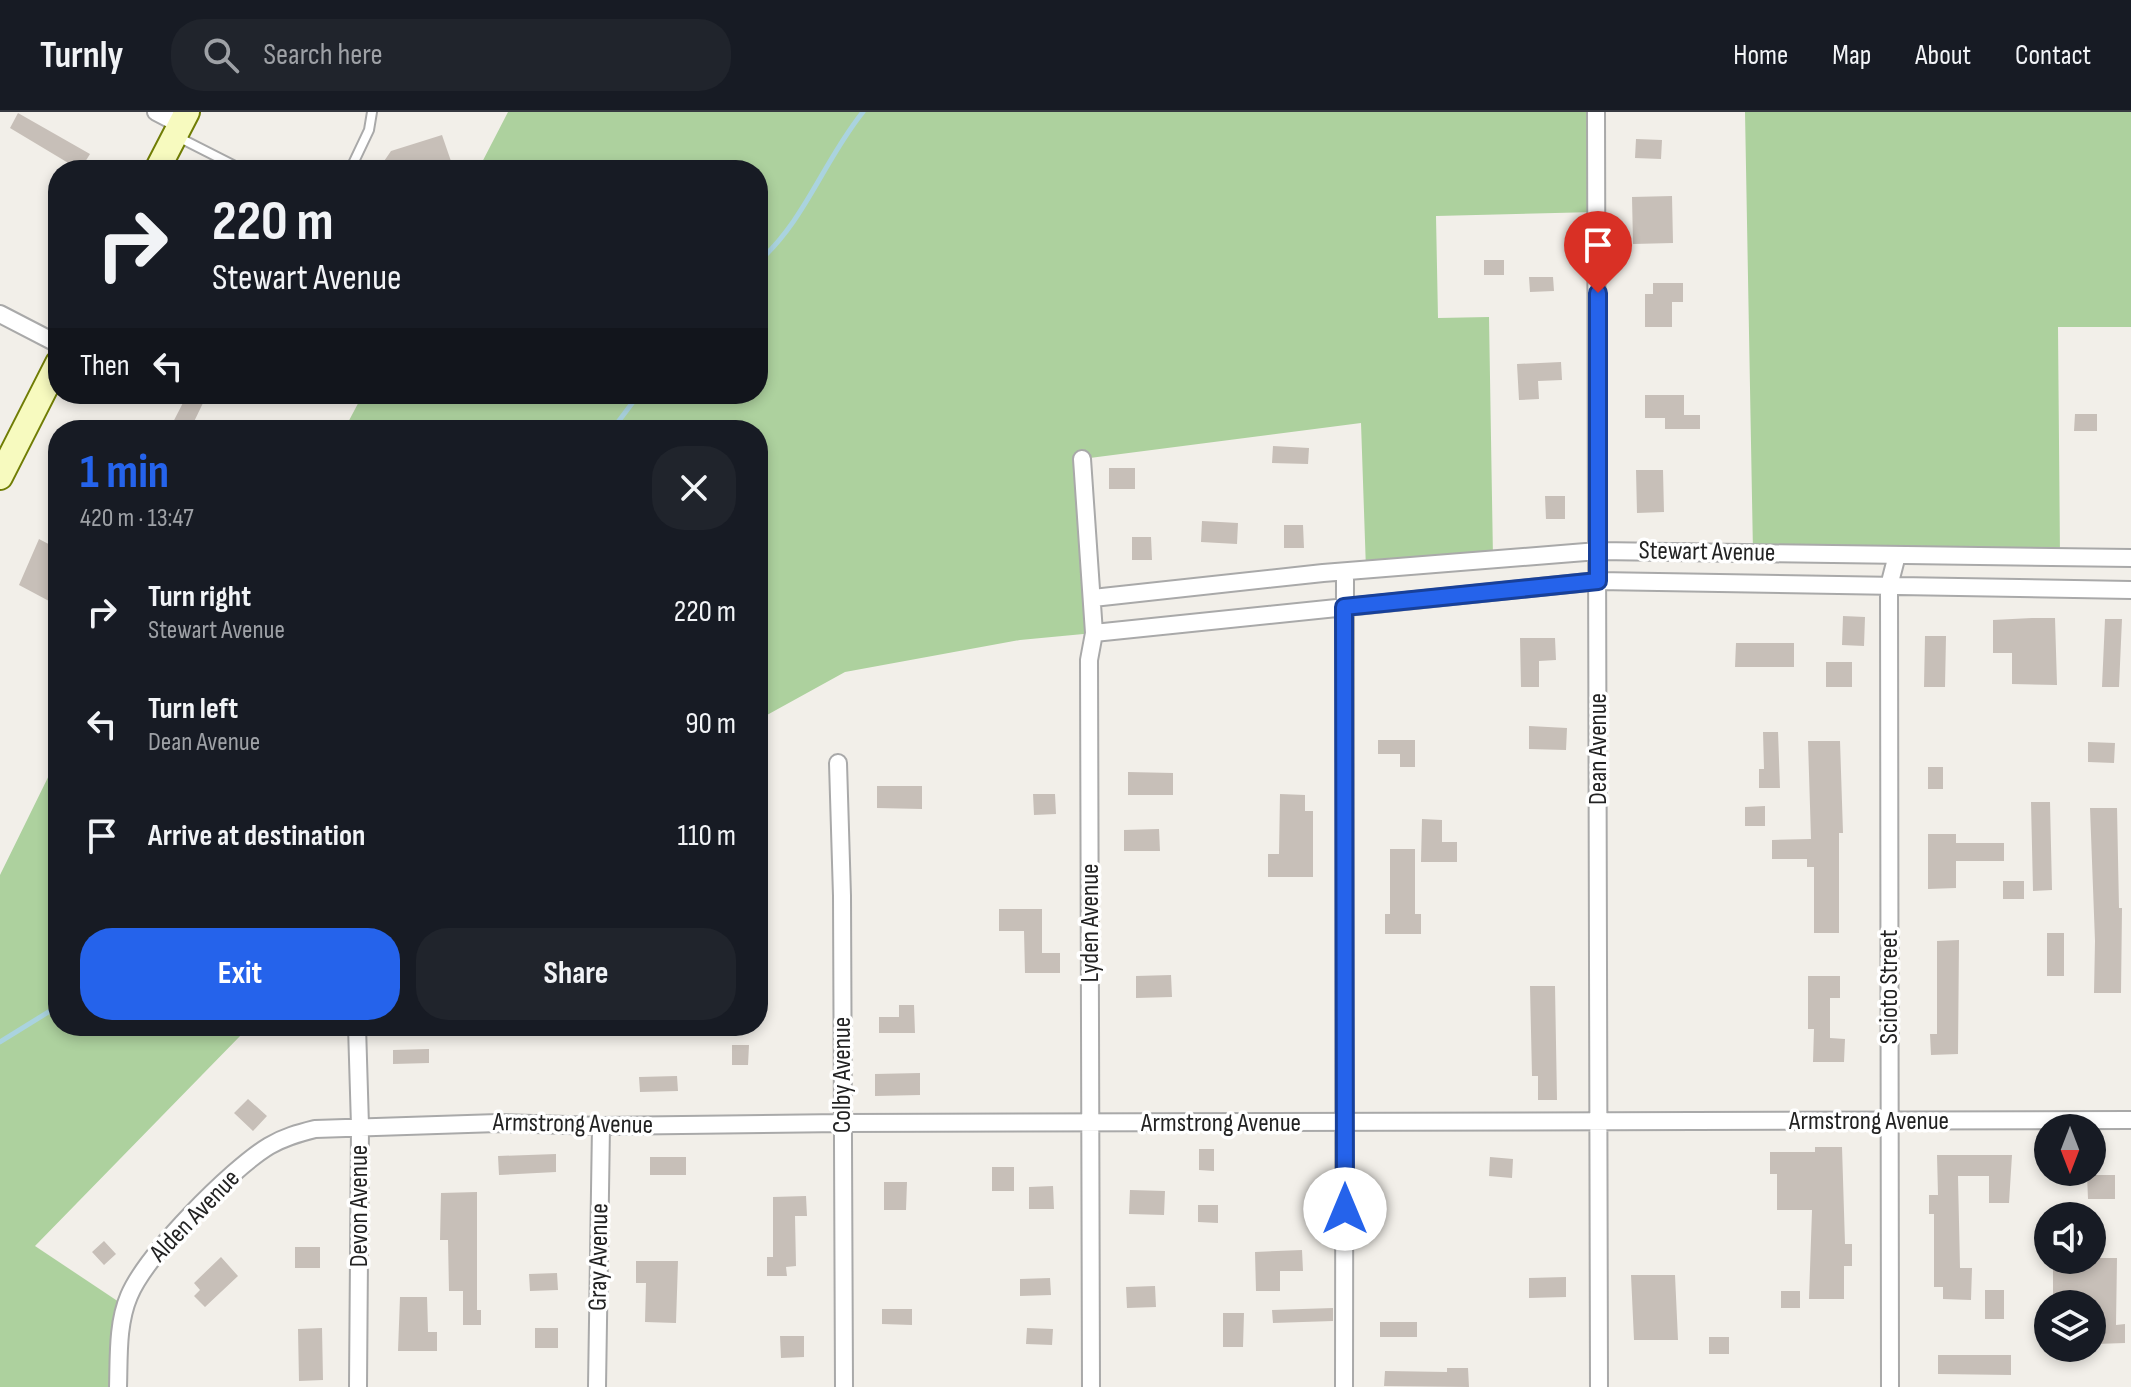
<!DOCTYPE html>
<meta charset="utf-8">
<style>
:root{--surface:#171b24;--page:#20242c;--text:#f1f3f6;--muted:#9ea1a6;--line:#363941;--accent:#2563eb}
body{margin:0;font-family:"Sofia Sans Condensed",sans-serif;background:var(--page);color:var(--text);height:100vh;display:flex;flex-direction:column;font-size:30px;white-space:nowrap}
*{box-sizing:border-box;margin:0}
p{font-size:26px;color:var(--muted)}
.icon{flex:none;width:44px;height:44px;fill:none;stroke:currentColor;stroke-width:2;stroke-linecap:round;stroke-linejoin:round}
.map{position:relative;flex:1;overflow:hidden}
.drawer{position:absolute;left:48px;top:308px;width:720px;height:616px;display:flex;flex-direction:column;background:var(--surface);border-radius:32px;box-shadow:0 4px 12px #0003}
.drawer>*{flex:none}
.hud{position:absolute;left:48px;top:48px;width:720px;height:244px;border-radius:32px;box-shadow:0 4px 12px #0003;background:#171b24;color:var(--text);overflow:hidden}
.needle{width:52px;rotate:180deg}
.controls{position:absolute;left:2034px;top:1002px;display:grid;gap:16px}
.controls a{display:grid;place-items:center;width:72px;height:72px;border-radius:50%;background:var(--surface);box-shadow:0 4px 12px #0003;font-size:40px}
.pin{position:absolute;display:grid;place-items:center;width:68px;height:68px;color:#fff;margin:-82px -34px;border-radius:50% 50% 50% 0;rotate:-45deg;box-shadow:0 0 8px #0007}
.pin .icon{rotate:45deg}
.me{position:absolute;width:88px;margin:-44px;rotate:0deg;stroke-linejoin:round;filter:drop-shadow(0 0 6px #0008)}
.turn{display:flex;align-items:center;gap:28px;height:168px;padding:0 32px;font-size:36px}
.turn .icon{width:104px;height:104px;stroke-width:2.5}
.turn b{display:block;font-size:56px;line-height:68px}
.then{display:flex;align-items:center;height:76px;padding:0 32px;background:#0003;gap:16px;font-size:30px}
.round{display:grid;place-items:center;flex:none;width:84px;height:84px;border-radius:32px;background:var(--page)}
.overview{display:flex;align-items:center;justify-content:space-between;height:136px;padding:0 32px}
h1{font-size:48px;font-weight:700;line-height:60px;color:var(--accent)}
.button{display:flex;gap:16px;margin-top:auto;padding:16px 32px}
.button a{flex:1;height:92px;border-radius:32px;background:var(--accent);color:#fff;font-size:32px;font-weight:700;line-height:92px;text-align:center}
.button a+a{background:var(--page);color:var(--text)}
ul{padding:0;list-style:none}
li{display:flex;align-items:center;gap:24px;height:112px;padding:0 32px}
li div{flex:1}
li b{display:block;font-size:30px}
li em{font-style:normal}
header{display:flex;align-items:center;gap:48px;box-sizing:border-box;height:112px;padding:0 40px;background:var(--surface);border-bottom:2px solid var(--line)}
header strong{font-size:38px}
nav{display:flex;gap:44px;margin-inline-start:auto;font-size:28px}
.search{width:560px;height:72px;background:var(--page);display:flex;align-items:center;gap:20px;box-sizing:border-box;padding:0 28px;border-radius:32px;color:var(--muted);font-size:30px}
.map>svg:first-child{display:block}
.forest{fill:#add19e}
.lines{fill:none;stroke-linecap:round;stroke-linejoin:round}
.stream{stroke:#aad3df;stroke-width:5}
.building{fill:#c7bfb8}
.lane-casing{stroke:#a9a9a9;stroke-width:12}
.street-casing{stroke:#a9a9a9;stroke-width:20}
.secondary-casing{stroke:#707d05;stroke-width:28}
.lane{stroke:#fff;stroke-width:8}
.street{stroke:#fff;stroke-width:16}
.secondary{stroke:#f7fabf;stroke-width:24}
.route-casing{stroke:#184099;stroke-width:20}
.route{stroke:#2563eb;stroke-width:14}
.labels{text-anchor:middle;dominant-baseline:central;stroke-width:7;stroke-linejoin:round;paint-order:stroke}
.street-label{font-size:26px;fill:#222;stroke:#fff}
</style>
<header>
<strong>Turnly</strong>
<div class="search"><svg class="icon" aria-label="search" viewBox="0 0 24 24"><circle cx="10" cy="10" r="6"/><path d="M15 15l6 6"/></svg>Search here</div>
<nav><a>Home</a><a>Map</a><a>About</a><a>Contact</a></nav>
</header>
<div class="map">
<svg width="2131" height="1275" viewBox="0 0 2131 1275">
<rect width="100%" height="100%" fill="#f2efe9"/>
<path class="forest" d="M 508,0 L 1596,0 L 1596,100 L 1436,104 L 1438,206 L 1489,205 L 1493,447 L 1366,458 L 1361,311 L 1082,347 L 1094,521 L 1020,528 L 845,560 L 758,608 L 758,318 L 344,318 L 363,282 L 758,282 L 758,58 L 478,58 Z
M 1745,0 L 2131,0 L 2131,215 L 2058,215 L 2060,445 L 1753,441 Z
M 58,645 L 58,914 L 264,914 L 243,921 L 35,1134 L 125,1194 L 118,1275 L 0,1275 L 0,763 Z"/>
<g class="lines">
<path class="stream" d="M 758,150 C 805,109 824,48 863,0
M 612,318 L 639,282
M 0,930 L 58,894"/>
</g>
<path class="building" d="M 18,1 L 90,42 L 80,58 L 10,16 Z
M 442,23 L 453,55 L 443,58 L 378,58 L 391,39 Z
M 1636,27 L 1662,28 L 1661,47 L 1635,46 Z
M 1672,84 L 1673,131 L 1633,132 L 1632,85 Z
M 1484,148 L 1504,148 L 1504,163 L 1484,163 Z
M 1529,165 L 1553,165 L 1554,179 L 1530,180 Z
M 1653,171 L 1683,171 L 1683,190 L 1672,190 L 1672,215 L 1645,215 L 1645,182 L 1653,182 Z
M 1561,250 L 1562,268 L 1538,269 L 1539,287 L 1519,288 L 1517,252 Z
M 187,283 L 203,291 L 190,318 L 169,318 Z
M 1645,283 L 1684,283 L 1684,303 L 1700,303 L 1700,317 L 1665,317 L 1665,306 L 1645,306 Z
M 2075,302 L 2097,302 L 2097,319 L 2074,319 Z
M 1273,334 L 1309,336 L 1308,352 L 1272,351 Z
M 1109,356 L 1135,356 L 1135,377 L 1109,377 Z
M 1636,358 L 1663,358 L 1664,400 L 1637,401 Z
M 1545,384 L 1565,384 L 1565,407 L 1546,407 Z
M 1202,409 L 1238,411 L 1237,432 L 1201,430 Z
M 1284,413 L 1303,413 L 1304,436 L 1284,436 Z
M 1132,425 L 1151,425 L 1152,448 L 1132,448 Z
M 39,427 L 58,437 L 58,472 L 49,489 L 19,473 Z
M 1843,504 L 1865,505 L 1864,534 L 1842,533 Z
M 2032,506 L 2055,506 L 2057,573 L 2012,572 L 2012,541 L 1993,541 L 1993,508 Z
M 2105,507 L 2122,507 L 2119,575 L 2102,575 Z
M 1925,524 L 1946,524 L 1945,575 L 1924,575 Z
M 1520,526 L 1555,526 L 1556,548 L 1539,549 L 1539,575 L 1521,575 Z
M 1736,531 L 1794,531 L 1794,555 L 1735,555 Z
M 1826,550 L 1852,550 L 1852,575 L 1826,575 Z
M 1529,614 L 1567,616 L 1566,638 L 1529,637 Z
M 1763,620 L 1778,620 L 1780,676 L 1759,676 L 1759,657 L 1764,657 Z
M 1378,628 L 1415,628 L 1415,655 L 1400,655 L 1400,642 L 1378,642 Z
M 1808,629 L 1840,629 L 1843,721 L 1839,721 L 1839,821 L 1814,821 L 1814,755 L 1807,755 L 1807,747 L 1772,747 L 1772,728 L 1811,727 Z
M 2088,630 L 2115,631 L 2114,651 L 2088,650 Z
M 1928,655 L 1943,655 L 1943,677 L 1928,677 Z
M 1128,660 L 1173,661 L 1173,683 L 1128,683 Z
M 877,674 L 922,674 L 922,697 L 877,696 Z
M 1033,682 L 1055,682 L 1056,702 L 1034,703 Z
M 1280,682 L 1305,683 L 1305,699 L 1313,699 L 1313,765 L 1268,765 L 1268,742 L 1279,742 Z
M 2031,690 L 2050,690 L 2052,778 L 2033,779 Z
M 1765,694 L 1765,714 L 1745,714 L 1745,695 Z
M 2090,696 L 2117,696 L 2119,796 L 2122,796 L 2121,881 L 2094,881 L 2095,829 Z
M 1422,707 L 1442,708 L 1442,730 L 1457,730 L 1457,750 L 1421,750 Z
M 1159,717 L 1160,739 L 1124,739 L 1124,718 Z
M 1928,722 L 1956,722 L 1956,731 L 2004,731 L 2004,749 L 1956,749 L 1956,776 L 1928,777 Z
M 1390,737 L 1415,737 L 1415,802 L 1421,802 L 1421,822 L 1385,822 L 1385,802 L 1390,802 Z
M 2003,769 L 2024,769 L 2024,787 L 2003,787 Z
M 999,797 L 1042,797 L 1042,841 L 1060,841 L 1060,861 L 1025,861 L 1024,819 L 999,819 Z
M 2047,821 L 2064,821 L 2064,864 L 2047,864 Z
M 1959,828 L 1958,942 L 1931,943 L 1930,922 L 1937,922 L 1937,829 Z
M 1171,863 L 1172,885 L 1136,886 L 1136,864 Z
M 1808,864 L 1840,864 L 1840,886 L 1830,886 L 1830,926 L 1845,927 L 1844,950 L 1813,950 L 1814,917 L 1808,917 Z
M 1530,874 L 1555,874 L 1557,988 L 1538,988 L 1538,964 L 1532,964 Z
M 899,893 L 914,893 L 915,921 L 879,921 L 879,905 L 899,905 Z
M 732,933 L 749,933 L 748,953 L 732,953 Z
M 429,937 L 429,951 L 393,952 L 393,938 Z
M 920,961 L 920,983 L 875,984 L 875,962 Z
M 677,964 L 678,979 L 640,980 L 639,965 Z
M 248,987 L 267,1004 L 253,1019 L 234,1001 Z
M 1815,1035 L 1842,1035 L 1845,1132 L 1852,1132 L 1852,1154 L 1844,1154 L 1844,1187 L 1809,1187 L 1812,1098 L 1777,1098 L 1777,1062 L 1770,1062 L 1770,1040 L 1815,1040 Z
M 1199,1037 L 1214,1037 L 1214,1059 L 1199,1058 Z
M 556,1042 L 556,1060 L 499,1063 L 498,1044 Z
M 1937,1043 L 2012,1043 L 2009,1091 L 1989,1091 L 1989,1064 L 1958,1064 L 1960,1156 L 1972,1156 L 1971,1188 L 1943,1187 L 1943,1175 L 1934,1175 L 1934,1102 L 1929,1102 L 1929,1083 L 1938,1083 Z
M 650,1045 L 686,1045 L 686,1063 L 650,1063 Z
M 1490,1045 L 1513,1047 L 1512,1066 L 1489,1064 Z
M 992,1055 L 1014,1055 L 1014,1079 L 992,1079 Z
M 2087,1063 L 2115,1063 L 2115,1087 L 2088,1087 Z
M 884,1070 L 907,1070 L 906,1098 L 884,1098 Z
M 1053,1074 L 1054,1097 L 1029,1097 L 1029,1075 Z
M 1130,1078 L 1165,1079 L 1164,1103 L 1129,1102 Z
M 477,1080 L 477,1198 L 481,1198 L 481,1213 L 463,1213 L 463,1179 L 449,1179 L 448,1128 L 440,1128 L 441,1081 Z
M 806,1084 L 807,1104 L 795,1104 L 796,1154 L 786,1155 L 787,1164 L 767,1164 L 767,1145 L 773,1145 L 773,1085 Z
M 1198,1093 L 1218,1093 L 1218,1111 L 1198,1110 Z
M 104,1129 L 116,1142 L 104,1153 L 92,1140 Z
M 295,1135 L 320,1135 L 320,1156 L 295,1156 Z
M 1302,1138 L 1303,1159 L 1280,1159 L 1280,1179 L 1256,1179 L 1255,1140 Z
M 221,1145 L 238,1164 L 205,1195 L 194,1184 L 200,1178 L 194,1171 Z
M 2092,1146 L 2117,1146 L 2116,1213 L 2125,1212 L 2125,1231 L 2096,1232 L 2095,1198 L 2092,1198 L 2092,1192 L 2087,1192 L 2087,1189 L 2053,1189 L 2053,1148 Z
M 636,1149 L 678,1149 L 676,1211 L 645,1210 L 646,1171 L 636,1171 Z
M 557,1161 L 558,1178 L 530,1179 L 529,1162 Z
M 1631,1163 L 1675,1163 L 1678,1228 L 1634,1228 Z
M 1566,1165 L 1566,1185 L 1529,1186 L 1529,1166 Z
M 1050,1166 L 1051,1183 L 1020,1184 L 1020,1167 Z
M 1155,1174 L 1156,1195 L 1127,1196 L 1126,1175 Z
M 1985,1178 L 2004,1178 L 2004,1207 L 1985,1207 Z
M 1781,1179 L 1800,1179 L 1800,1196 L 1781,1196 Z
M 400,1185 L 427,1185 L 428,1220 L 437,1220 L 437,1239 L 398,1239 Z
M 1333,1196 L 1333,1209 L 1273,1211 L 1272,1198 Z
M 882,1197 L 912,1197 L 912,1213 L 882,1212 Z
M 1223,1201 L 1244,1201 L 1243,1235 L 1223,1235 Z
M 1380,1210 L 1417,1210 L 1417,1225 L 1380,1225 Z
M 322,1216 L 323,1268 L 299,1269 L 298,1217 Z
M 535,1216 L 558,1216 L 558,1236 L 535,1236 Z
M 1027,1216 L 1053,1217 L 1052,1233 L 1026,1232 Z
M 780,1224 L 804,1224 L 804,1245 L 781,1246 Z
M 1709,1225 L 1729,1225 L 1729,1242 L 1709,1242 Z
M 1938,1243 L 2011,1243 L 2011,1263 L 1938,1262 Z
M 1447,1256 L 1468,1256 L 1469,1275 L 1384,1274 L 1385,1259 L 1447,1260 Z"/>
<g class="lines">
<defs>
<path id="lane" d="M 176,24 L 243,58
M 350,58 L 369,18 L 372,0"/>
<path id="street" d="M 156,0 L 181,13
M 1596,0 L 1599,1275
M 0,202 L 58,232
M 1082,347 L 1094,521 L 1089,548 L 1091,1275
M 1093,486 L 1323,461 L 1598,439 L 2131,446
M 1094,521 L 1598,469 L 2131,478
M 838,651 L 842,784 L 844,1275
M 357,914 L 360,1014 L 358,1275
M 118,1275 C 119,1246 117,1212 129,1184 C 146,1143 231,1057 269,1034 C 284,1025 299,1021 315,1017 L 498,1011 L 601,1014 L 842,1011 L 2131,1008
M 597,1275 L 601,1014
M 1344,1275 L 1345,460
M 1890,1275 L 1889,474 L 1897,443"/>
<path id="secondary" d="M 157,58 L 187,0
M 0,365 L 58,251"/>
</defs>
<use href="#lane" class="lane-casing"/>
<use href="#street" class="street-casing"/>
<use href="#secondary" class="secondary-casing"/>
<use href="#lane" class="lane"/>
<use href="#street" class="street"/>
<use href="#secondary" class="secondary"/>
</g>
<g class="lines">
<defs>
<path id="route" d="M 1345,1097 L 1344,495 L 1598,469 L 1598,181"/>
</defs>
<use href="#route" class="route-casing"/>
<use href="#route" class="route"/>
</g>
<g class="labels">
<g class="street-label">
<text transform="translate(1707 440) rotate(1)">Stewart Avenue</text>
<text transform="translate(1598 637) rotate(-90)">Dean Avenue</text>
<text transform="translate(1090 811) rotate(-90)">Lyden Avenue</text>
<text transform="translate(1889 875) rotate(-90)">Scioto Street</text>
<text transform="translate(842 963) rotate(-90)">Colby Avenue</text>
<text x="1869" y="1009">Armstrong Avenue</text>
<text x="1221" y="1011">Armstrong Avenue</text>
<text transform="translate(573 1012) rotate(1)">Armstrong Avenue</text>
<text transform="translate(359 1094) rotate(-90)">Devon Avenue</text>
<text transform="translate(195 1104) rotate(-46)">Alden Avenue</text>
<text transform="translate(599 1145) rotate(-89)">Gray Avenue</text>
</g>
</g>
</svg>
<div class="controls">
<a><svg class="needle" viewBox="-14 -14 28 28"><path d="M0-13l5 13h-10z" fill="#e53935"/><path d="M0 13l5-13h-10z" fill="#9ea1a6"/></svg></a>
<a><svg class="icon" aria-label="sound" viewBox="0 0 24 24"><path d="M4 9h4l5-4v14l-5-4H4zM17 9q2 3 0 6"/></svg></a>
<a><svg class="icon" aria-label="layers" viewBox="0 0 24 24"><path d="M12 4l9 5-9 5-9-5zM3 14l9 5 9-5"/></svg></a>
</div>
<div class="pin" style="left:1598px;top:181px;background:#d93025"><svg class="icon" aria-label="arrive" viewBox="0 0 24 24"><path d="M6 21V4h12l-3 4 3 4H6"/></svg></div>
<svg class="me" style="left:1345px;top:1097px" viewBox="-20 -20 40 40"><circle r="19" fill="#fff"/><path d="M0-13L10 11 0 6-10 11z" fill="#2563eb"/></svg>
<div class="hud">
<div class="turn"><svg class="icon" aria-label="right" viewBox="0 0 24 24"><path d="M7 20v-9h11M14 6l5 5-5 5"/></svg><div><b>220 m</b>Stewart Avenue</div></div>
<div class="then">Then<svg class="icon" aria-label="left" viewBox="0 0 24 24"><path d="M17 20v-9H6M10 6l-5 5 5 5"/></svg></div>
</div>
<section class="drawer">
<div class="overview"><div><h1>1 min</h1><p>420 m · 13:47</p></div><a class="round"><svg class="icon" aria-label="close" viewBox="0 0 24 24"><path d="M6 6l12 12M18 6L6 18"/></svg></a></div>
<ul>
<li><svg class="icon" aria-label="right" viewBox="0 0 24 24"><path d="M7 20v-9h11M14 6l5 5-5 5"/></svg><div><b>Turn right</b><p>Stewart Avenue</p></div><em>220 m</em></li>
<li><svg class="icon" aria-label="left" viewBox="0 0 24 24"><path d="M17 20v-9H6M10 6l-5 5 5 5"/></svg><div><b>Turn left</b><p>Dean Avenue</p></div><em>90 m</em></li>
<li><svg class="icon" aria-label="arrive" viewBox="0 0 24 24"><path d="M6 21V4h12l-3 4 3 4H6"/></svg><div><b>Arrive at destination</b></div><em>110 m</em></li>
</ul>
<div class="button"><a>Exit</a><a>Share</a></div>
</section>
</div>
